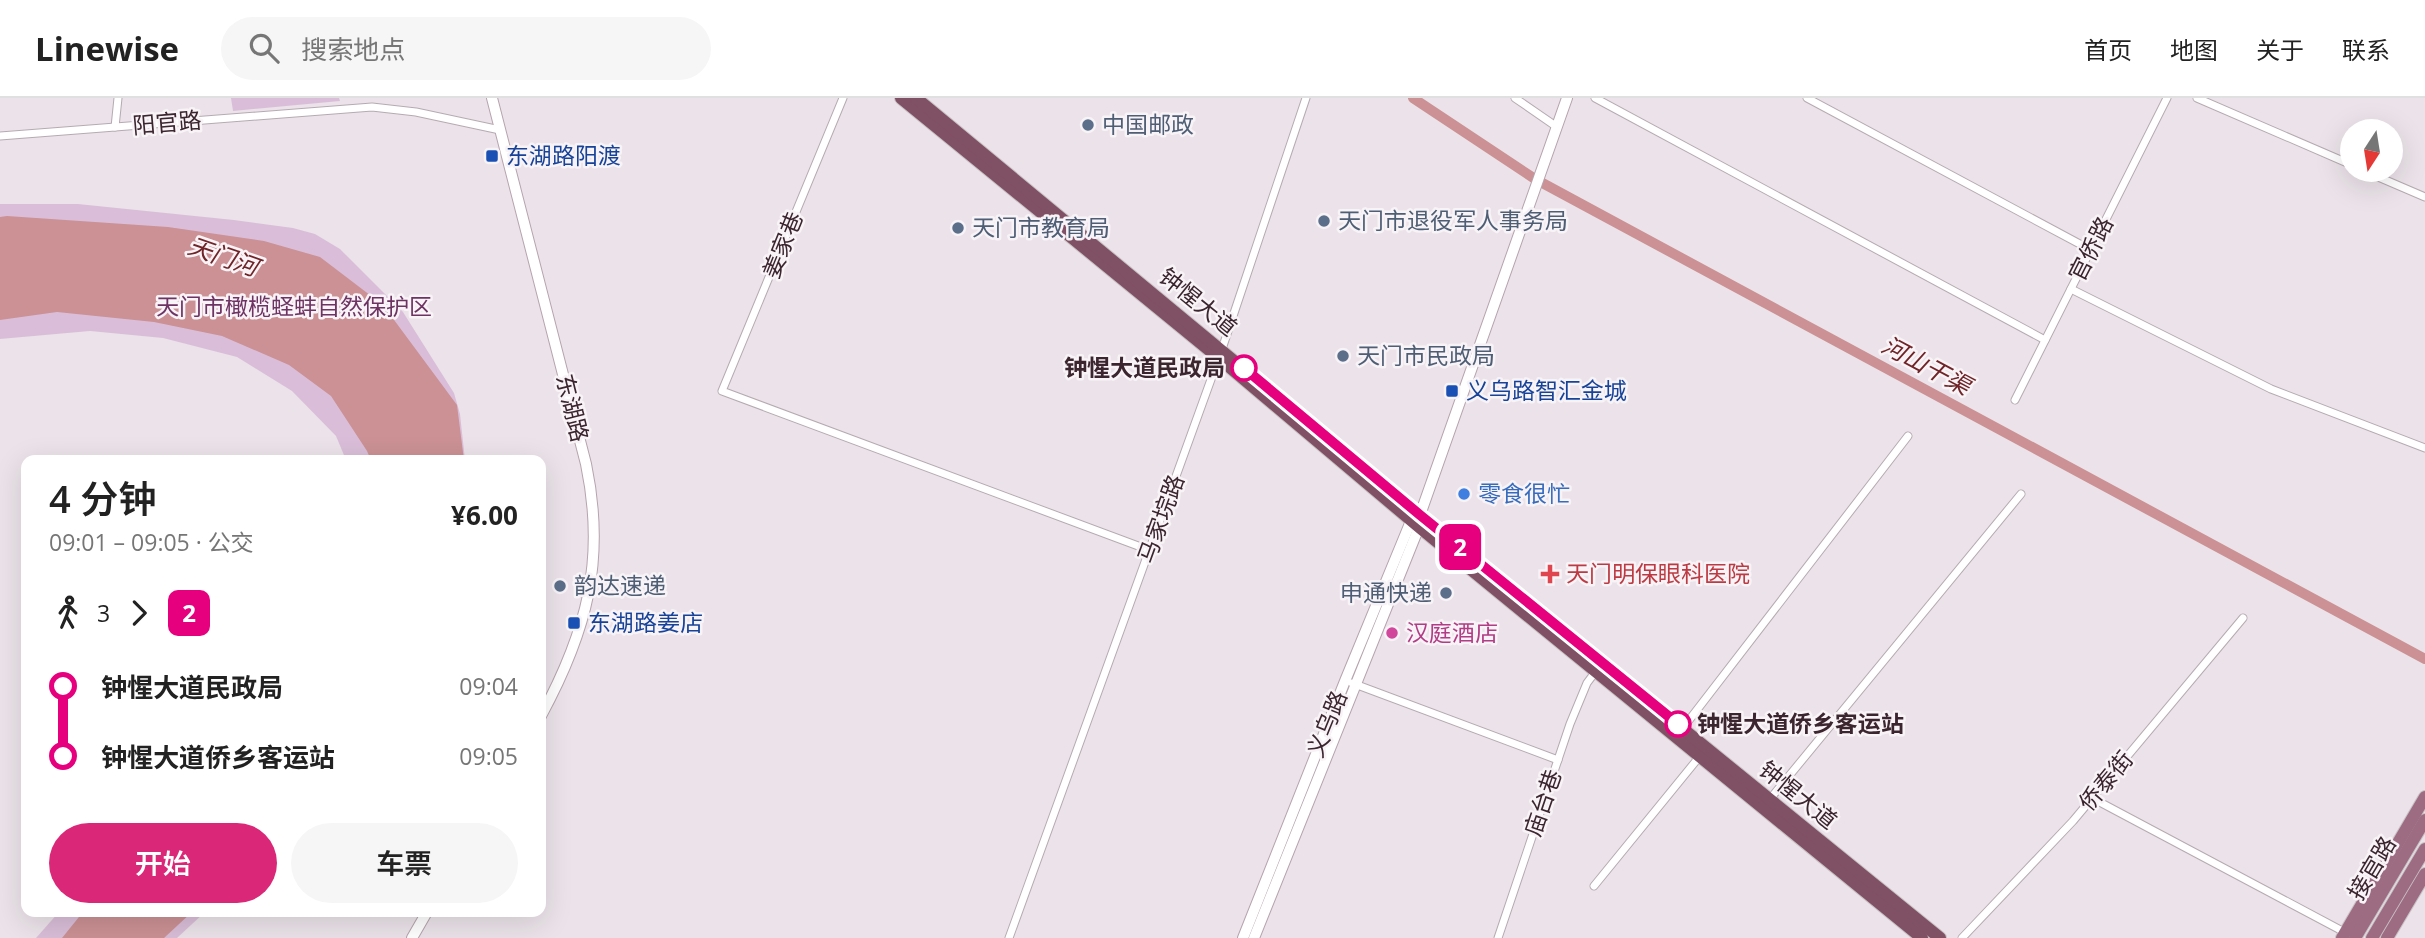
<!DOCTYPE html>
<html lang="zh">
<head>
<meta charset="utf-8">
<style>
  :root { --surface:#fff; --page:#f6f6f6; --text:#222; --muted:#767676; --line:#e0e0e0; --accent:#db2777 }
  body { margin:0; font-family:"Open Sans","Noto Sans SC",sans-serif; background:var(--page); color:var(--text); height:100vh; display:flex; flex-direction:column; font-size:26px; white-space:nowrap }
  * { box-sizing:border-box; margin:0 }
  p { font-size:23px; color:var(--muted) }
  .icon { flex:none; width:38px; height:38px; fill:none; stroke:currentColor; stroke-width:2; stroke-linecap:round; stroke-linejoin:round }
  .map { position:relative; flex:1; overflow:hidden }
  .side { position:absolute; left:21px; top:357px; width:525px; height:462px; display:flex; flex-direction:column; background:var(--surface); border-radius:14px; box-shadow:0 7px 28px #0002 }
  .side>* { flex:none }
  .badge { padding:0 14px; border-radius:10px; font-size:24px; line-height:46px }
  .needle { width:46px; rotate:192deg }
  .tools { position:absolute; left:2340px; top:21px; display:grid; gap:14px }
  .tools a { display:grid; place-items:center; width:63px; height:63px; border-radius:50%; background:var(--surface); box-shadow:0 7px 28px #0002; font-size:35px }
  .map>.badge { position:absolute; translate:-50% -50%; box-shadow:0 0 0 4px #fff }
  .legs { display:flex; align-items:center; gap:10px; height:77px; padding:0 28px; font-size:23px }
  .legs p { margin-inline-start:auto }
  .head { display:flex; align-items:center; justify-content:space-between; height:119px; padding:0 28px }
  h1 { font-size:38px; font-weight:600; line-height:52px }
  .cta { display:flex; gap:14px; margin-top:auto; padding:14px 28px }
  .cta a { flex:1; height:80px; border-radius:42px; background:var(--accent); color:#fff; font-size:28px; font-weight:600; line-height:80px; text-align:center }
  .cta a+a { background:var(--page); color:var(--text) }
  ul { padding:0 28px; list-style:none }
  li { display:flex; align-items:center; gap:24px; height:70px; font-size:26px }
  li i { display:grid; place-items:center; width:10px; height:100%; margin:0 9px; background:currentColor }
  li i::after { content:''; width:18px; height:18px; margin:-9px; border:5px solid; border-radius:50%; background:var(--surface) }
  li p { margin-inline-start:auto }
  li:first-child i { background:linear-gradient(#0000 50%,currentColor 0) }
  li:last-child i { background:linear-gradient(currentColor 50%,#0000 0) }
  header { display:flex; align-items:center; gap:42px; box-sizing:border-box; height:98px; padding:0 35px; background:var(--surface); border-bottom:2px solid var(--line) }
  header strong { font-size:33px }
  nav { display:flex; gap:38px; margin-inline-start:auto; font-size:24px }
  .search { width:490px; height:63px; background:var(--page); display:flex; align-items:center; gap:18px; box-sizing:border-box; padding:0 24px; border-radius:38px; color:var(--muted); font-size:26px }
  .map>svg:first-child { display:block }
  .green { fill:#dabed9 }
  .water { fill:#cb9194 }
  .lines { fill:none; stroke-linecap:round; stroke-linejoin:round }
  .canal { stroke:#cb9194; stroke-width:10 }
  .minor-casing { stroke:#b6aab1; stroke-width:9 }
  .secondary-casing { stroke:#b6a3ad; stroke-width:12 }
  .primary-casing { stroke:#c8c2c5; stroke-width:14 }
  .trunk-casing { stroke:#c8c2c5; stroke-width:14 }
  .minor { stroke:#fff; stroke-width:7 }
  .secondary { stroke:#fff; stroke-width:10 }
  .primary { stroke:#9d6c82; stroke-width:12 }
  .trunk { stroke:#805064; stroke-width:12 }
  .line-1-casing { stroke:#fff; stroke-width:16 }
  .line-1 { stroke:#e6007e; stroke-width:10 }
  .service-dot { fill:#5c6f8a; stroke:#f8f3f7; stroke-width:2.5 }
  .transit-dot { fill:#1a4fb4; stroke:#f8f3f7; stroke-width:2.5 }
  .stop-1-dot { fill:#fff; stroke:#e6007e; stroke-width:3.5 }
  .shop-dot { fill:#3f7fe0; stroke:#f8f3f7; stroke-width:2.5 }
  .health-dot { fill:#e0444e; stroke:#f8f3f7; stroke-width:2.5 }
  .hotel-dot { fill:#d1479c; stroke:#f8f3f7; stroke-width:2.5 }
  .labels { text-anchor:middle; stroke-width:5; stroke-linejoin:round; paint-order:stroke }
  .street-label { font-size:23px; fill:#3b252f; stroke:#f8f3f7 }
  .service-label { font-size:23px; fill:#4e5e75; stroke:#f8f3f7; text-anchor:start }
  .transit-label { font-size:23px; fill:#164399; stroke:#f8f3f7; text-anchor:start }
  .park-label { font-size:23px; fill:#6e3363; stroke:#f8f3f7 }
  .stop-label { font-size:23px; font-weight:bold; fill:#3b252f; stroke:#f8f3f7; text-anchor:end }
  .shop-label { font-size:23px; fill:#366cbe; stroke:#f8f3f7; text-anchor:start }
  .health-label { font-size:23px; fill:#be3a42; stroke:#f8f3f7; text-anchor:start }
  .hotel-label { font-size:23px; fill:#b23c85; stroke:#f8f3f7; text-anchor:start }
  .water-label { font-size:24px; font-style:italic; fill:#712427; stroke:#f8f3f7 }
</style>
</head>
<body>
<header>
<strong>Linewise</strong>
<div class="search"><svg class="icon" aria-label="search" viewBox="0 0 24 24"><circle cx="10" cy="10" r="6"/><path d="M15 15l6 6"/></svg>搜索地点</div>
<nav><a>首页</a><a>地图</a><a>关于</a><a>联系</a></nav>
</header>
<div class="map">
<svg width="2425" height="840" viewBox="0 0 2425 840">
  <rect width="100%" height="100%" fill="#ebe3e9"/>
  <g class="green">
    <path d="M231,0H339L340,3L233,13Z"/>
    <path d="M0,106H78L234,122L293,130L315,136L340,151L403,214L454,295L460,316L465,362H346L336,338L292,293L237,259L163,240L90,233L0,241Z"/>
    <path d="M59,814H205L177,840H36Z"/>
  </g>
  <g class="water">
    <path d="M7,118L168,129L264,143L320,159L383,207L457,307L464,362H371L367,353L331,298L289,267L222,238L154,224L57,214L0,222V119Z"/>
    <path d="M83,814H192L164,840H62Z"/>
  </g>
  <g class="lines">
    <path class="canal" d="M1413,0L1535,81L2425,561"/>
    <g class="minor-casing">
      <g id="minor">
        <path d="M843,0L722,293L1149,452"/>
        <path d="M1515,0L1557,29"/>
        <path d="M1595,0L2045,242"/>
        <path d="M1807,0L2091,152"/>
        <path d="M2197,0L2352,67"/>
        <path d="M115,29L118,0"/>
        <path d="M0,38L372,9L416,14L500,32"/>
        <path d="M2362,72L2425,99"/>
        <path d="M2071,191L2271,291L2425,350"/>
        <path d="M2015,302L2167,0"/>
        <path d="M1352,585L1558,662"/>
        <path d="M1683,630L1908,338"/>
        <path d="M2092,700L2348,836"/>
        <path d="M1770,701L2021,396"/>
        <path d="M1594,788L1700,658"/>
        <path d="M1009,840L1222,251L1306,0"/>
        <path d="M1498,840L1570,626L1587,585L1596,573"/>
        <path d="M1962,840L2073,723L2243,520"/>
      </g>
    </g>
    <g class="secondary-casing">
      <g id="secondary">
        <path d="M492,0L586,366C606,462 587,533 541,618"/>
        <path d="M412,840L427,814"/>
        <path d="M1243,840L1345,583L1411,423L1417,418"/>
        <path d="M1254,840L1419,429L1420,417L1567,0"/>
      </g>
    </g>
    <g class="primary-casing">
      <g id="primary">
        <path d="M2342,840L2425,699"/>
        <path d="M2355,840L2425,722"/>
        <path d="M2372,840L2425,751"/>
        <path d="M2387,840L2425,776"/>
      </g>
    </g>
    <g class="trunk-casing">
      <g id="trunk">
        <path d="M901,0L1219,260L1419,429L1922,840"/>
        <path d="M916,0L1420,417L1940,840"/>
      </g>
    </g>
    <use href="#minor" class="minor"/>
    <use href="#secondary" class="secondary"/>
    <use href="#primary" class="primary"/>
    <use href="#trunk" class="trunk"/>
  </g>
  <g class="lines">
    <g class="line-1-casing">
      <path id="line-1" d="M1244,270L1420,417L1678,626"/>
    </g>
    <use href="#line-1" class="line-1"/>
  </g>
  <g class="service-dot">
    <circle cx="1088" cy="27" r="7"/>
    <circle cx="1324" cy="123" r="7"/>
    <circle cx="958" cy="130" r="7"/>
    <circle cx="1343" cy="258" r="7"/>
    <circle cx="560" cy="488" r="7"/>
    <circle cx="1446" cy="495" r="7"/>
  </g>
  <g class="transit-dot">
    <rect x="485" y="51" width="14" height="14" rx="3.5"/>
    <rect x="1445" y="286" width="14" height="14" rx="3.5"/>
    <rect x="567" y="518" width="14" height="14" rx="3.5"/>
  </g>
  <g class="stop-1-dot">
    <circle cx="1244" cy="270" r="12"/>
    <circle cx="1678" cy="626" r="12"/>
  </g>
  <circle class="shop-dot" cx="1464" cy="396" r="7"/>
  <path class="health-dot" d="M1546.5 465.5h7v7h7v7h-7v7h-7v-7h-7v-7h7z"/>
  <circle class="hotel-dot" cx="1392" cy="535" r="7"/>
  <g class="labels">
    <g class="street-label">
      <text transform="translate(167 25) rotate(-5)" y="8">阳官路</text>
      <text transform="translate(783 147) rotate(-68)" y="8">姜家巷</text>
      <text transform="translate(2091 151) rotate(-63)" y="8">官侨路</text>
      <text transform="translate(1198 204) rotate(39)" y="8">钟惺大道</text>
      <text transform="translate(572 310) rotate(76)" y="8">东湖路</text>
      <text transform="translate(1161 421) rotate(-70)" y="8">马家垸路</text>
      <text transform="translate(1327 626) rotate(-68)" y="8">义乌路</text>
      <text transform="translate(2106 683) rotate(-50)" y="8">侨泰街</text>
      <text transform="translate(1798 697) rotate(39)" y="8">钟惺大道</text>
      <text transform="translate(1543 705) rotate(-71)" y="8">庙台巷</text>
      <text transform="translate(2372 770) rotate(-59)" y="8">接官路</text>
    </g>
    <g class="service-label">
      <text x="1102" y="35">中国邮政</text>
      <text x="1338" y="131">天门市退役军人事务局</text>
      <text x="972" y="138">天门市教育局</text>
      <text x="1357" y="266">天门市民政局</text>
      <text x="574" y="496">韵达速递</text>
      <text x="1432" y="503" text-anchor="end">申通快递</text>
    </g>
    <g class="transit-label">
      <text x="506" y="66">东湖路阳渡</text>
      <text x="1466" y="301">义乌路智汇金城</text>
      <text x="588" y="533">东湖路姜店</text>
    </g>
    <g class="park-label">
      <text x="294" y="217">天门市橄榄蛏蚌自然保护区</text>
    </g>
    <g class="stop-label">
      <text x="1225" y="278">钟惺大道民政局</text>
      <text x="1697" y="634" text-anchor="start">钟惺大道侨乡客运站</text>
    </g>
    <g class="shop-label">
      <text x="1478" y="404">零食很忙</text>
    </g>
    <g class="health-label">
      <text x="1566" y="484">天门明保眼科医院</text>
    </g>
    <g class="hotel-label">
      <text x="1406" y="543">汉庭酒店</text>
    </g>
    <g class="water-label">
      <text transform="translate(223 159) rotate(19)" y="8">天门河</text>
      <text transform="translate(1926 268) rotate(28)" y="8">河山干渠</text>
    </g>
  </g>
</svg>
<div class="tools">
<a><svg class="needle" viewBox="-14 -14 28 28"><path d="M0-13l5 13h-10z" fill="#e53935"/><path d="M0 13l5-13h-10z" fill="#767676"/></svg></a>
</div>
<b class="badge" style="left:1460px;top:449px;background:#e6007e;color:#fff">2</b>
<section class="side">
<div class="head"><div><h1>4 分钟</h1><p>09:01 – 09:05 · 公交</p></div><b>¥6.00</b></div>
<div class="legs"><svg class="icon" aria-label="walk" viewBox="0 0 24 24"><circle cx="13" cy="4" r="2"/><path d="M13 8l-2 6 4 7M11 14l-3 7M7 12l3-4h3l4 4"/></svg>3<svg class="icon" aria-label="forward" viewBox="0 0 24 24"><path d="M9 5l7 7-7 7"/></svg><b class="badge" style="background:#e6007e;color:#fff">2</b></div>
<ul>
<li><i style="color:#e6007e"></i><b>钟惺大道民政局</b><p>09:04</p></li>
<li><i style="color:#e6007e"></i><b>钟惺大道侨乡客运站</b><p>09:05</p></li>
</ul>
<div class="cta"><a>开始</a><a>车票</a></div>
</section>
</div>
</body>
</html>
